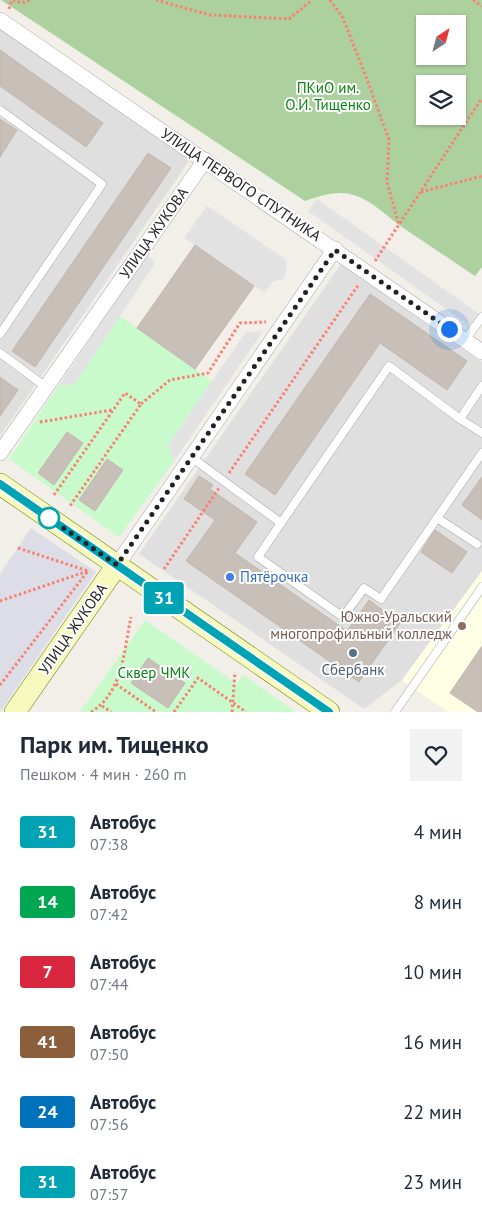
<!DOCTYPE html>
<html lang="ru">
<head>
<meta charset="utf-8">
<style>
  :root { --surface:#fff; --page:#f2f2f3; --text:#1f2937; --muted:#747a83 }
  body { margin:0; font-family:"PT Sans",sans-serif; background:var(--page); color:var(--text); height:100vh; display:flex; flex-direction:column; font-size:19px; white-space:nowrap }
  * { box-sizing:border-box; margin:0 }
  p { font-size:16px; color:var(--muted) }
  .icon { flex:none; width:28px; height:28px; fill:none; stroke:currentColor; stroke-width:2; stroke-linecap:round; stroke-linejoin:round }
  .map { position:relative; height:712px; overflow:hidden }
  .drawer { display:flex; flex-direction:column; background:var(--surface); flex:1 }
  .drawer>* { flex:none }
  .badge { padding:0 10px; border-radius:4px; font-size:18px; line-height:32px }
  .needle { width:32px; rotate:36deg }
  .fabs { position:absolute; left:416px; top:15px; display:grid; gap:10px }
  .fabs a { display:grid; place-items:center; width:50px; height:50px; border-radius:0px; background:var(--surface); box-shadow:0 1px 4px #0004; font-size:25px }
  .you { position:absolute; width:25px; height:25px; margin:-12px; border:4px solid #fff; border-radius:50%; background:#1a73e8; box-shadow:0 0 0 8px #1a73e833 }
  .map>.badge { position:absolute; translate:-50% -50%; box-shadow:0 0 0 2px #fff }
  .round { display:grid; place-items:center; flex:none; width:52px; height:52px; border-radius:0px; background:var(--page) }
  .overview { display:flex; align-items:center; justify-content:space-between; height:85px; padding:0 20px }
  h1 { font-size:24px; font-weight:800; line-height:38px }
  ul { padding:0; list-style:none }
  li { display:flex; align-items:center; gap:15px; height:70px; padding:0 20px }
  li div { flex:1 }
  li b { display:block; font-size:19px }
  li em { font-style:normal }
  li .badge { min-width:55px; font-weight:700; text-align:center }
  .map>svg:first-child { display:block }
  .residential { fill:#e0dfdf }
  .education { fill:#ffffe5 }
  .forest { fill:#add19e; fill-rule:evenodd }
  .park { fill:#c8facc }
  .parking { fill:#e2e2e2 }
  .plaza { fill:#dddde8 }
  .building { fill:#c7bfb8; stroke:#c4b6ab }
  .lines { fill:none; stroke-linecap:round; stroke-linejoin:round }
  .lane-casing { stroke:#a9a9a9; stroke-width:9 }
  .street-casing { stroke:#a9a9a9; stroke-width:16 }
  .secondary-casing { stroke:#707d05; stroke-width:22 }
  .path { stroke:#fa8072; stroke-width:3; stroke-dasharray:2.5 2.5; stroke-linecap:butt }
  .lane { stroke:#fff; stroke-width:8 }
  .street { stroke:#fff; stroke-width:15 }
  .secondary { stroke:#f7fabf; stroke-width:21 }
  .line-casing { stroke:#fff; stroke-width:11 }
  .line { stroke:#00a3b4; stroke-width:8 }
  .walk { stroke:#222; stroke-width:5; stroke-dasharray:0 9 }
  .stop-dot { fill:#fff; stroke:#00a3b4; stroke-width:2.5 }
  .shop-dot { fill:#3f7fe0; stroke:#fff; stroke-width:2 }
  .education-dot { fill:#8d6e63; stroke:#fff; stroke-width:2 }
  .service-dot { fill:#5c6f8a; stroke:#fff; stroke-width:2 }
  .labels { text-anchor:middle; stroke-width:4; stroke-linejoin:round; paint-order:stroke }
  .park-label { font-size:15px; fill:#0c8416; stroke:#fff }
  .street-label { font-size:15px; fill:#222; stroke:#fff }
  .shop-label { font-size:15px; fill:#366cbe; stroke:#fff; text-anchor:start }
  .education-label { font-size:15px; fill:#785e54; stroke:#fff; text-anchor:end }
  .service-label { font-size:15px; fill:#4e5e75; stroke:#fff }
</style>
</head>
<body>
<div class="map">
<svg width="482" height="712" viewBox="0 0 482 712">
  <rect width="100%" height="100%" fill="#f2efe9"/>
  <g class="residential">
    <path d="M0,29L191,158L0,436Z"/>
    <path d="M341,264L482,362V571L402,680L364,709L139,554Z"/>
  </g>
  <path class="education" d="M482,571V712H448L402,680Z"/>
  <path class="forest" d="M1,0H482V267L475,276C451,260 426,243 402,227C385,215 371,199 350,194C334,191 320,196 305,201ZM425,24H458V56H425ZM425,84H458V116H425Z"/>
  <g class="park">
    <path d="M120,316L212,381L168,445L174,461L119,537L9,459L59,385L75,384Z"/>
    <path d="M145,620L237,684L243,675L296,712H80Z"/>
  </g>
  <g class="parking">
    <path d="M317,199L479,314L470,326L308,211Z"/>
    <path d="M207,206L285,259L287,263L284,279L272,282L265,292L254,286L184,238Z"/>
    <path d="M147,255L155,263L75,384L59,385Z"/>
    <path d="M263,331L174,461L168,445L246,332Z"/>
  </g>
  <path class="plaza" d="M31,528L96,572L0,712V574Z"/>
  <g class="building">
    <path d="M0,50L103,123L86,147L0,86Z"/>
    <path d="M0,119L17,130L0,157Z"/>
    <path d="M148,153L171,168L35,367L12,351Z"/>
    <path d="M195,245L254,286L195,369L137,328Z"/>
    <path d="M370,294L467,361L447,390L380,343L275,495L245,474Z"/>
    <path d="M0,377L18,390L0,416Z"/>
    <path d="M67,432L83,443L54,485L38,473Z"/>
    <path d="M107,459L123,470L95,511L79,500Z"/>
    <path d="M199,476L213,485L210,489L257,522L235,553L347,631L369,600L400,623L359,682L186,561L215,520L184,499Z"/>
    <path d="M482,477V520L462,505Z"/>
    <path d="M435,530L467,552L452,573L421,552Z"/>
    <path d="M482,646V712H478L450,693Z"/>
    <path d="M148,658L185,683L168,708L131,683Z"/>
  </g>
  <g class="lines">
    <g class="lane-casing">
      <g id="lane">
        <path d="M0,110L102,184L0,334"/>
        <path d="M465,340L482,317"/>
        <path d="M0,353L46,387"/>
        <path d="M482,386L460,419L482,433"/>
        <path d="M191,457L281,523L389,366L460,419"/>
        <path d="M437,518L477,544"/>
        <path d="M281,523L258,557L343,617L364,588L381,599L482,453"/>
        <path d="M395,712L482,587"/>
      </g>
    </g>
    <g class="street-casing">
      <g id="street">
        <path d="M0,20L482,352"/>
        <path d="M0,453L205,160"/>
        <path d="M117,565L335,249"/>
      </g>
    </g>
    <g class="secondary-casing">
      <g id="secondary">
        <path d="M0,484L329,712"/>
        <path d="M15,712L117,565"/>
      </g>
    </g>
    <g class="path">
      <path d="M13,0L22,3L30,0"/>
      <path d="M156,0L210,15L289,19L312,0"/>
      <path d="M330,0L343,18L368,82L389,140L387,182L399,225"/>
      <path d="M473,0L482,6"/>
      <path d="M9,9L12,0"/>
      <path d="M421,192L482,176"/>
      <path d="M375,261L482,98"/>
      <path d="M141,404L170,380L208,373L240,323L266,322"/>
      <path d="M40,422L112,410"/>
      <path d="M229,473L359,284"/>
      <path d="M54,495L125,393L141,404L70,506"/>
      <path d="M18,548L88,571"/>
      <path d="M164,569L219,488"/>
      <path d="M0,601L88,571"/>
      <path d="M116,684L156,712"/>
      <path d="M0,685L88,571"/>
      <path d="M102,706L111,712"/>
      <path d="M91,712C123,693 124,650 131,617"/>
      <path d="M174,712L198,678L246,712"/>
      <path d="M232,712L235,672"/>
    </g>
    <use href="#lane" class="lane"/>
    <use href="#street" class="street"/>
    <use href="#secondary" class="secondary"/>
  </g>
  <g class="lines">
    <g class="line-casing">
      <path id="line" d="M0,484L329,712"/>
    </g>
    <use href="#line" class="line"/>
    <path class="walk" d="M49,518L117,565L335,250L449,329"/>
  </g>
  <circle class="stop-dot" cx="49" cy="518" r="10"/>
  <circle class="shop-dot" cx="230" cy="577" r="5"/>
  <circle class="education-dot" cx="462" cy="626" r="5"/>
  <circle class="service-dot" cx="353" cy="653" r="5"/>
  <g class="labels">
    <g class="park-label">
      <text x="328" y="93">ПКиО им.<tspan x="328" dy="17">О.И. Тищенко</tspan></text>
      <text x="154" y="678">Сквер ЧМК</text>
    </g>
    <g class="street-label">
      <text transform="translate(241 185) rotate(34)" y="5">УЛИЦА ПЕРВОГО СПУТНИКА</text>
      <text transform="translate(154 233) rotate(-55)" y="5">УЛИЦА ЖУКОВА</text>
      <text transform="translate(73 629) rotate(-55)" y="5">УЛИЦА ЖУКОВА</text>
    </g>
    <g class="shop-label">
      <text x="240" y="582">Пятёрочка</text>
    </g>
    <g class="education-label">
      <text x="452" y="622">Южно-Уральский<tspan x="452" dy="17">многопрофильный колледж</tspan></text>
    </g>
    <g class="service-label">
      <text x="353" y="675">Сбербанк</text>
    </g>
  </g>
</svg>
<div class="fabs">
<a><svg class="needle" viewBox="-14 -14 28 28"><path d="M0-13l5 13h-10z" fill="#e53935"/><path d="M0 13l5-13h-10z" fill="#747a83"/></svg></a>
<a><svg class="icon" aria-label="layers" viewBox="0 0 24 24"><path d="M12 4l9 5-9 5-9-5zM3 14l9 5 9-5"/></svg></a>
</div>
<div class="you" style="left:449px;top:329px"></div>
<b class="badge" style="left:164px;top:598px;background:#00a3b4;color:#fff">31</b>
</div>
<section class="drawer">
<div class="overview"><div><h1>Парк им. Тищенко</h1><p>Пешком · 4 мин · 260 m</p></div><a class="round"><svg class="icon" aria-label="heart" viewBox="0 0 24 24"><path d="M12 20l-8-8c-3-5 5-10 8-4 3-6 11-1 8 4z"/></svg></a></div>
<ul>
<li><span class="badge" style="background:#00a3b4;color:#fff">31</span><div><b>Автобус</b><p>07:38</p></div><em>4 мин</em></li>
<li><span class="badge" style="background:#00a651;color:#fff">14</span><div><b>Автобус</b><p>07:42</p></div><em>8 мин</em></li>
<li><span class="badge" style="background:#d7263d;color:#fff">7</span><div><b>Автобус</b><p>07:44</p></div><em>10 мин</em></li>
<li><span class="badge" style="background:#8b5e3c;color:#fff">41</span><div><b>Автобус</b><p>07:50</p></div><em>16 мин</em></li>
<li><span class="badge" style="background:#0072bc;color:#fff">24</span><div><b>Автобус</b><p>07:56</p></div><em>22 мин</em></li>
<li><span class="badge" style="background:#00a3b4;color:#fff">31</span><div><b>Автобус</b><p>07:57</p></div><em>23 мин</em></li>
</ul>
</section>
</body>
</html>
